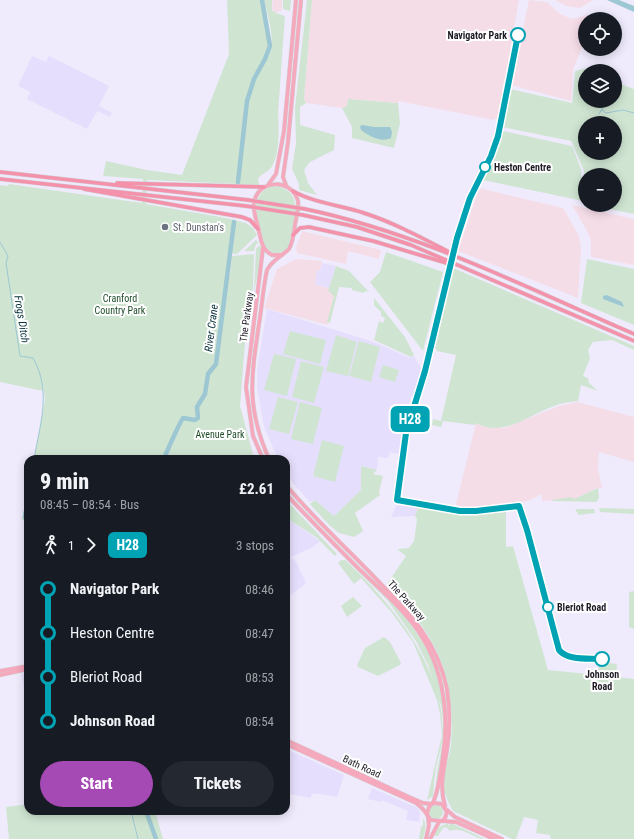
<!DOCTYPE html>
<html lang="en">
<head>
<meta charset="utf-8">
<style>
  :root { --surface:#171b24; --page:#242831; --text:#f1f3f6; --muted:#9ea1a6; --accent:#a54ab4 }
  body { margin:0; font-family:"Roboto Condensed",sans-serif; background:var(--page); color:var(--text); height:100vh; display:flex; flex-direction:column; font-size:15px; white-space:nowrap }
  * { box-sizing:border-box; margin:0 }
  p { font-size:13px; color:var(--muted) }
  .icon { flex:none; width:22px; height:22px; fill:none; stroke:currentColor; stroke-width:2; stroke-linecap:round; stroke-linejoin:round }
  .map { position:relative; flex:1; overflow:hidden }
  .sheet { position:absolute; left:24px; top:455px; width:266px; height:360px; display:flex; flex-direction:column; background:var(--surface); border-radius:12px; box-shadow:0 2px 10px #0003 }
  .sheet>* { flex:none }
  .badge { padding:0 8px; border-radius:6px; font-size:14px; line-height:26px }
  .fabs { position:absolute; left:578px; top:12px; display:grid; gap:8px }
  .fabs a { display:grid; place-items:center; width:44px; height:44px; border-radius:50%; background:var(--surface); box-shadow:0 2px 10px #0003; font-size:20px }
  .map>.badge { position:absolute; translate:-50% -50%; box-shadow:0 0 0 2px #fff }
  .legs { display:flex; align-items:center; gap:6px; height:44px; padding:0 16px; font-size:13px }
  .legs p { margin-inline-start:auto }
  .overview { display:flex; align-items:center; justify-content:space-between; height:68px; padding:0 16px }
  h1 { font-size:22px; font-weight:800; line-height:30px }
  .action { display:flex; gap:8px; margin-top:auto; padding:8px 16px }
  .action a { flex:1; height:46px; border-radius:24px; background:var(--accent); color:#fff; font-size:16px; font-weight:800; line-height:46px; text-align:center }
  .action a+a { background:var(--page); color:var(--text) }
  ul { padding:0 16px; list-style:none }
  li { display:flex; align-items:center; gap:14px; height:44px; font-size:15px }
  li i { display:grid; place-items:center; width:6px; height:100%; margin:0 5px; background:currentColor }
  li i::after { content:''; width:10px; height:10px; margin:-5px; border:3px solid; border-radius:50%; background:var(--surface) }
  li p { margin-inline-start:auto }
  li:first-child i { background:linear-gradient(#0000 50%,currentColor 0) }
  li:last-child i { background:linear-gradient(currentColor 50%,#0000 0) }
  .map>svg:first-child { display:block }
  .built { fill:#e5defc }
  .industrial { fill:#f5dde8 }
  .green { fill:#cfe5d2; fill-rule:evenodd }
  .water { fill:#9dc7d2 }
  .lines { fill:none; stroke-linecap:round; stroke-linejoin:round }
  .stream { stroke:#9dc7d2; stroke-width:1 }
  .river { stroke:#9dc7d2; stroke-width:4.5 }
  .trunk-casing { stroke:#d2d1d3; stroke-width:4.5 }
  .motorway-casing { stroke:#d2d1d3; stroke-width:4.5 }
  .trunk { stroke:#f6a8bc; stroke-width:3.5 }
  .motorway { stroke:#f492ac; stroke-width:3.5 }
  .motorway-bridge-casing { stroke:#d2d1d3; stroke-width:4.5; stroke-linecap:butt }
  .motorway-bridge { stroke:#f492ac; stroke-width:3.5 }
  .line-1-casing { stroke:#fff; stroke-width:9 }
  .line-1 { stroke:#00a3b4; stroke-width:6 }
  .stop-1-dot { fill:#fff; stroke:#00a3b4; stroke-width:2 }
  .worship-dot { fill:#6b7280; stroke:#fff; stroke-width:1.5 }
  .labels { text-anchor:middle; stroke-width:4; stroke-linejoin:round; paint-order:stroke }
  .stop-label { font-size:10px; font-weight:bold; fill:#1e1b25; stroke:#fff; text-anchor:start }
  .worship-label { font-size:10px; fill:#5b616d; stroke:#fff; text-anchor:start }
  .park-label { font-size:10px; fill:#1e4c29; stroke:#fff }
  .street-label { font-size:10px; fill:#1e1b25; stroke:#fff }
  .water-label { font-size:11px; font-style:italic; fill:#08313a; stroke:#fff }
</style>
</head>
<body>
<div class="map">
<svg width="634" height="839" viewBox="0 0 634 839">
  <rect width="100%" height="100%" fill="#efebfd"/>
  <g class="built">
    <path d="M32,56L46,62L49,56L109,86L99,106L112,113L110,117L97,111L87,129L27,99L30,92L18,86Z"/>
    <path d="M322,263L336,266L329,288L315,285L317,270H320Z"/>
    <path d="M267,309L374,342L410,358L414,356L422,370L415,393L411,397L404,420L399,454L390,452L388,458L378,457L377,470L361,466V490L334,516L315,500L310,502L293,483L286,472V459H278L264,427L257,387V370Z"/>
    <path d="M404,504L418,507L415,516L391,517L396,506Z"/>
    <path d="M286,518L320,541L313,547L291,557L296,562L306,583L289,596L286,591Z"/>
    <path d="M28,672V689H24L22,674Z"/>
    <path d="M286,749L344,775L337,797L313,793L310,798L290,794V786H286Z"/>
    <path d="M372,788L418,808L420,813L419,822L406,820L408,811L382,800L381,802L368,799Z"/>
  </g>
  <g class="industrial">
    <path d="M273,0H282V10L276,13L272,9Z"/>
    <path d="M312,0H519L498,117L494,120L398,101V103L348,99L347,106L342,108L306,103L304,99Z"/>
    <path d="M529,0L547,2L560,14L572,19L588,15V19H585V41L573,70L571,101L511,85Z"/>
    <path d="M555,0H593L580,8L566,6Z"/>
    <path d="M479,188L563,208L579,236L581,249L578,298L458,251Z"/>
    <path d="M572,205L634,219V265L591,257V240L586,229Z"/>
    <path d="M302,231L381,250L379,259L348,251L346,264L297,253L296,248Z"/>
    <path d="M296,259L322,261L320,270L317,271L315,285L329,288L328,291L336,292L328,325L264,308L277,269Z"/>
    <path d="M577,402L634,417V462L599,452L598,468L602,488L595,489L574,499L542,501V494L528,501L504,505L461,509L456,504L476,423L485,427L504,428L559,406Z"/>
  </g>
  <g class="green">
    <path d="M227,0H261L269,42L264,59L266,60C278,44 268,18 264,0H272V10L276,13L285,16L278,113C279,127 280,159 270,169C266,173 261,174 258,179L259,185L147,180L146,204L226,218L246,223L253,228L257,235L237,254L228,253L226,276L230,275L232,256L254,254L253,289L247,318L240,406L253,454L256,459H34L45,400L43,383V391L0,382V185L8,186L9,184L142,203L143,179L103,176L106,161L147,170L182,175L229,54Z"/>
    <path d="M283,0H291L290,11L283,9Z"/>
    <path d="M307,0H312L304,99L306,103L300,107V125L335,135L334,150L310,162L304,170L308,183L317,195L299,190V184L292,169L296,143L295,108Z"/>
    <path d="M590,67L596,71H585V101H615V82L634,89V214L589,205H615V175H585V186L584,171L571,141L502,127L510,89L572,103L575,71ZM585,123H615V153H585Z"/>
    <path d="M348,99L398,103L400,123L394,148L352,138V127L342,108L347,106Z"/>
    <path d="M503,131L572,146L581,169L583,201L483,180L495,156Z"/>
    <path d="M274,186C306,189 295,224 289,246C283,255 273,256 266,247C258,229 245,192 274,186Z"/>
    <path d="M256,240L259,243L256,244L254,251H244Z"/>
    <path d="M260,245L262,251L254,293L256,249Z"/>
    <path d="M386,252L443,272L423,351L370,282L380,272Z"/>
    <path d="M587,259L634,269V325L581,303Z"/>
    <path d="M336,266L349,271L369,292L365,291L364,293L352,290V288L339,287L330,323L327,322L334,296L328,291Z"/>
    <path d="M453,268L634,346V350L612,340L593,342L588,350L590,358L583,376L588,378L589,383L598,391L581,385L578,401C571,402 561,403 554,406C529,415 503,438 476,423L475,425L443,421L441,427L432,425L433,419L441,421L456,355L437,351L434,345Z"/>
    <path d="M374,298L405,337L414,355L411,357L374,340L379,321L383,323L385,318L381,316V312L374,305Z"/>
    <path d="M290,331L326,340L320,364L283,354Z"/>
    <path d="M336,335L357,342L348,376L326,371Z"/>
    <path d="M359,341L380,347L371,382L349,376Z"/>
    <path d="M274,354L296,359L287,396L264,390Z"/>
    <path d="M301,361L324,367L314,403L292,397Z"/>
    <path d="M383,365L399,370L395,382L379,377Z"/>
    <path d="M278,397L298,402L289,434L269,429Z"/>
    <path d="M300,402L322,408L313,444L291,439Z"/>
    <path d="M322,440L344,446L335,482L313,476Z"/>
    <path d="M361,466L377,470L373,474L383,476L379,492L380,495L355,513L363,531L354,537L339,533L328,524L310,504L315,500L334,516L361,490Z"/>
    <path d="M598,488L599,498L596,502L553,501L552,500L571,497L574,499Z"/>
    <path d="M28,491V522L22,520Z"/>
    <path d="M286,500L337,554L335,556L316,537L286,518Z"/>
    <path d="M418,507L449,513L477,515L506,511V547L513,546L548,670L598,675L599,662L617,664L616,677L634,679V839H551L550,835L536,833L538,820L524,817L516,839H512L453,811C450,805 445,796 444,789C442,776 450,757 451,744C456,672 435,635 387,584L406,556L397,549L409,548L414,541L417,519L415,516Z"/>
    <path d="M599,508L634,509V514L600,512Z"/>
    <path d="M575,509H594L595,513L579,515Z"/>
    <path d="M346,559C403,611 450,652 444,736C443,755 439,774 435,793L437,772L443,740L444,728L441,706L428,665L416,641L388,601Z"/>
    <path d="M341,560H345C392,603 443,666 443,733C443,745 438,757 436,768C434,777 434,787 433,796L427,800L442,735L440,714L437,700L413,642L392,613L361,578L354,584L338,563Z"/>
    <path d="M634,591V629L629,627V592Z"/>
    <path d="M353,597L362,606L347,617L341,606Z"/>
    <path d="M384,637L390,642L401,663L400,665L378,676L358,667L357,665L365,648Z"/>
    <path d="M28,804V811H155L163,839H9L6,807Z"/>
    <circle cx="436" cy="812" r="7"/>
    <path d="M423,818C427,823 425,832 423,839H419L421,827L423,825Z"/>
    <path d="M449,823L448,827L451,823L485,839C472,839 464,826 450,831L446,827L443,828L438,836H434L439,827Z"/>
  </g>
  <g class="water">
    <path d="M607,0H619L634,6V12Z"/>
    <path d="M363,125L374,127H390L392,132L391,138C381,143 369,136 361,130L360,126Z"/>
    <path d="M607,295L622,302L624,307L603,299V296Z"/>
  </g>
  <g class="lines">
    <g class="stream">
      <path d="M603,101L602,110L606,113L623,110L634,113"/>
      <path d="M599,114L602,109"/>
      <path d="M0,242L8,256L6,263L20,356L33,358C52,391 40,424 34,459"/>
      <path d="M28,490L23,518L28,519"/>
      <path d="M131,811L138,839"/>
    </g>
    <g class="river">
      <path d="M238,182L247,101L254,79L265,59L270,46L262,0"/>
      <path d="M164,459C165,455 181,420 183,418L195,420L198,418L197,407L205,394L208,374L216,364L234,222"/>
      <path d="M146,811L156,839"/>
    </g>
    <g class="trunk-casing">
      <g id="trunk">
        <path d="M268,185L276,174L284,131L296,0"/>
        <path d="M286,185L283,177L288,142L301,0"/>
        <path d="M263,248L246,387L253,436L263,459"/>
        <path d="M269,459C246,407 251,378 259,324C262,306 263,288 267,270C273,259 281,257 289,249C293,242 294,233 295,225C296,218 299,209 298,201C292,178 257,179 254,203C253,211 256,219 258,227C261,239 261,249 272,255H281"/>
        <path d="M286,485C314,519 348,549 378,581C411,615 437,641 447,689C450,709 450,730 447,750C444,769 439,787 445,806"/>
        <path d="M286,494C310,520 335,545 360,570C378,587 398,604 413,624C442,661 450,710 443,756C441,772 439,788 433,803"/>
        <path d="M0,671L28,666"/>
        <path d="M0,675L28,669"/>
        <path d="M286,740L409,797L423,803L431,804"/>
        <path d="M286,744L416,803C424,808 426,814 431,820L442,821L445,818L447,812L442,804L433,803L429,807L427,814"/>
        <path d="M447,810L455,817L502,839"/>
        <path d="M443,821L456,822L494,839"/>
        <path d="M426,839L429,825L428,817"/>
        <path d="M430,839L439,822"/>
      </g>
    </g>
    <g class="motorway-casing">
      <g id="motorway">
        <path d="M0,172L248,200"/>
        <path d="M0,179L246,206"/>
        <path d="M117,183L264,187"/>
        <path d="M84,189L242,217L250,220L258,229"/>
        <path d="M293,191C311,202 343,206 364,213C395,223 424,239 453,254"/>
        <path d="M305,209C420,233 527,288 634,334"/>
        <path d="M303,215L357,227L411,245L634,341"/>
        <path d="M293,235L300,228L309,227L373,241L450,264"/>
      </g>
    </g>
    <use href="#trunk" class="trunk"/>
    <use href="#motorway" class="motorway"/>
    <g class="motorway-bridge-casing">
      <g id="motorway-bridge">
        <path d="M248,200L305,209"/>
        <path d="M246,206L303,215"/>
      </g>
    </g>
    <use href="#motorway-bridge" class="motorway-bridge"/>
  </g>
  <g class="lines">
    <g class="line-1-casing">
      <path id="line-1" d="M518,35L498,136L491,156L470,198L457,238L425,371L406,433L397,500L460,511H476L519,506L527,530L559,650C568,661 588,658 602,659"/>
    </g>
    <use href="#line-1" class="line-1"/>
  </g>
  <g class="stop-1-dot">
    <circle cx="518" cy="35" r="7"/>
    <circle cx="485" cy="167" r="5"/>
    <circle cx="548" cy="607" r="5"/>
    <circle cx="602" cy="659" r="7"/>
  </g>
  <circle class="worship-dot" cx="165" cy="227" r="4"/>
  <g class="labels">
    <g class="stop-label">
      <text x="507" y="39" text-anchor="end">Navigator Park</text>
      <text x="494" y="171">Heston Centre</text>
      <text x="557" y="611">Bleriot Road</text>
      <text x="602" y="678" text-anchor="middle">Johnson<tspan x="602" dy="12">Road</tspan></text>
    </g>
    <g class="worship-label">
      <text x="173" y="231">St. Dunstan's</text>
    </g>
    <g class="park-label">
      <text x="120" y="302">Cranford<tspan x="120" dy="12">Country Park</tspan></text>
      <text x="220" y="438">Avenue Park</text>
    </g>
    <g class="street-label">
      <text transform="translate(246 317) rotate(-82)" y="4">The Parkway</text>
      <text transform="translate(407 600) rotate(48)" y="4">The Parkway</text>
      <text transform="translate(362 766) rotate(25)" y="4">Bath Road</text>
    </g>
    <g class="water-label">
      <text transform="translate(22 319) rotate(81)" y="4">Frogs Ditch</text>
      <text transform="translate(211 328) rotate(-83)" y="4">River Crane</text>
    </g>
  </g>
</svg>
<div class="fabs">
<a><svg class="icon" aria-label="locate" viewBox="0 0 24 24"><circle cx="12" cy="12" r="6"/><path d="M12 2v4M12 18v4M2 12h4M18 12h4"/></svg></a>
<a><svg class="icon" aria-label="layers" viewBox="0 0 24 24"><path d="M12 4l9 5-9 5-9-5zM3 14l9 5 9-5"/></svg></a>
<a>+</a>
<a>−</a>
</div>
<b class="badge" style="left:410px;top:419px;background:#00a3b4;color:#fff">H28</b>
<section class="sheet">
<div class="overview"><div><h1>9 min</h1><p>08:45 – 08:54 · Bus</p></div><b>£2.61</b></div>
<div class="legs"><svg class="icon" aria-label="walk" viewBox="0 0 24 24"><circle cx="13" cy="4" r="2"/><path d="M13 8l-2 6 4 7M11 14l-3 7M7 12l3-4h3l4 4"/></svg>1<svg class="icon" aria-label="forward" viewBox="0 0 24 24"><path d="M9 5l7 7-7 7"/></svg><b class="badge" style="background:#00a3b4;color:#fff">H28</b><p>3 stops</p></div>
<ul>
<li><i style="color:#00a3b4"></i><b>Navigator Park</b><p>08:46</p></li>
<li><i style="color:#00a3b4"></i><span>Heston Centre</span><p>08:47</p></li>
<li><i style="color:#00a3b4"></i><span>Bleriot Road</span><p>08:53</p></li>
<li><i style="color:#00a3b4"></i><b>Johnson Road</b><p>08:54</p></li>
</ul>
<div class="action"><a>Start</a><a>Tickets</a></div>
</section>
</div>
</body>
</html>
